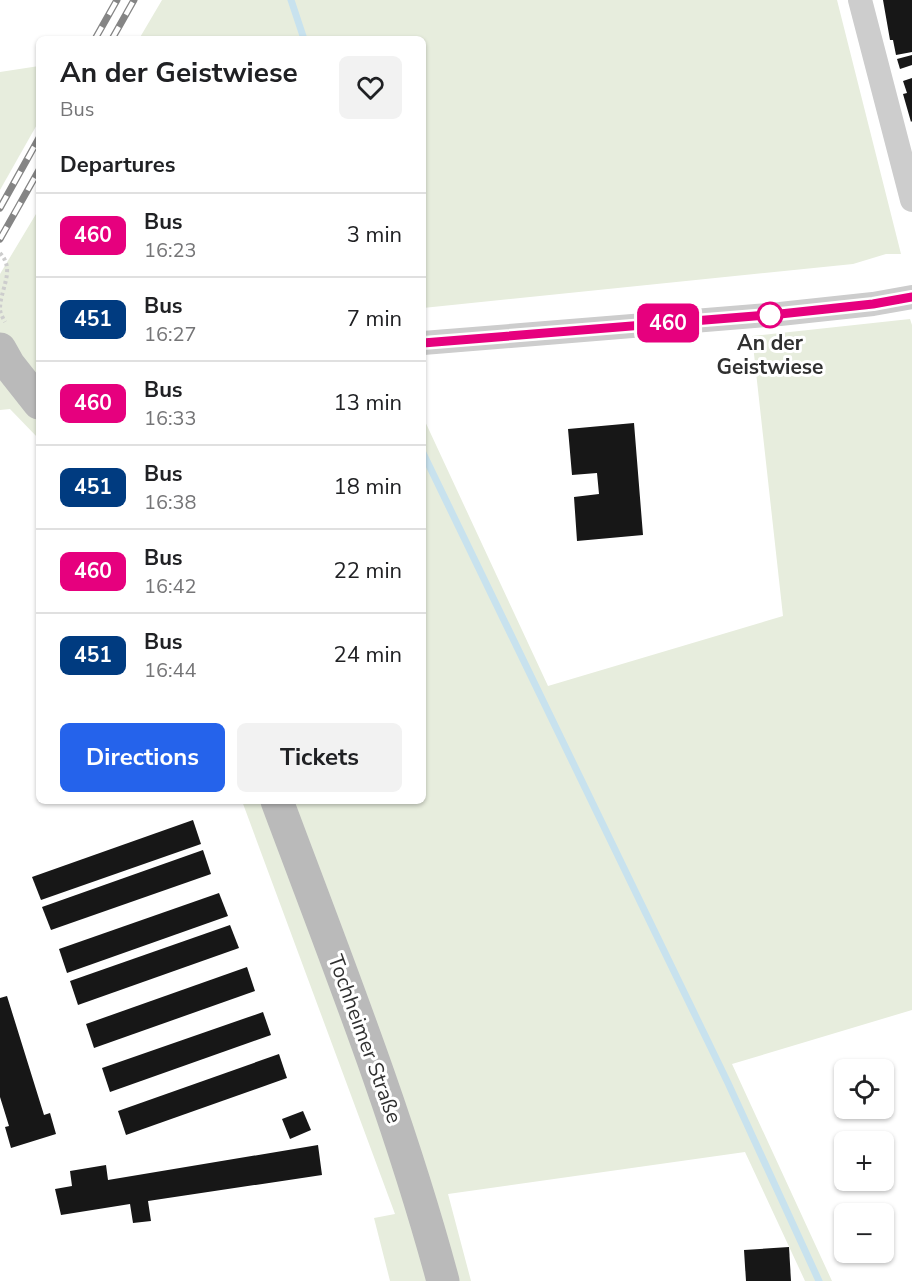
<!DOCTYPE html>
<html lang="en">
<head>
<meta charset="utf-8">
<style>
  :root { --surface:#fff; --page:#f2f2f2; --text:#202124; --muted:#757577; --line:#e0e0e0; --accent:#2563eb }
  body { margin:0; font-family:"Nunito Sans",sans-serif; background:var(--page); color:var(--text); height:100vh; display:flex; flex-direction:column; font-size:22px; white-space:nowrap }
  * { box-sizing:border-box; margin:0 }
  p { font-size:20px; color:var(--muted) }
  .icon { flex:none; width:33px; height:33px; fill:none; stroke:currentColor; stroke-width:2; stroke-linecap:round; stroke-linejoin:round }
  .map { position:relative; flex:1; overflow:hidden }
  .sheet { position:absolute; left:36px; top:36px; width:390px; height:768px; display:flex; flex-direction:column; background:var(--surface); border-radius:9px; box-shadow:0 2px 4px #0004 }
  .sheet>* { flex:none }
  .badge { padding:0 12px; border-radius:9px; font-size:21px; line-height:39px }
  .buttons { position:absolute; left:834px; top:1059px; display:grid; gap:12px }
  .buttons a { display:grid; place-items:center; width:60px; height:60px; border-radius:9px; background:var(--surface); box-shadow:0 2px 4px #0004; font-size:30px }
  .map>.badge { position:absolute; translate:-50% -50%; box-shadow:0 0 0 3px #fff }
  h2 { padding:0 24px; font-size:22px; line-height:54px }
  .round { display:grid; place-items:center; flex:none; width:63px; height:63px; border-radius:9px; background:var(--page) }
  .head { display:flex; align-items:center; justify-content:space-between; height:102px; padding:0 24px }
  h1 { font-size:28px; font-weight:700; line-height:45px }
  .primary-button { display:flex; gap:12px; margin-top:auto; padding:12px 24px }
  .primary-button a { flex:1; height:69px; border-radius:9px; background:var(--accent); color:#fff; font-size:24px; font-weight:700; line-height:69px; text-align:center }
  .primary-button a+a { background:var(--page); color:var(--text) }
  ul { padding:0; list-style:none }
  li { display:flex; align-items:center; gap:18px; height:84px; padding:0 24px; border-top:2px solid var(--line) }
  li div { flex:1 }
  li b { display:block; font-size:22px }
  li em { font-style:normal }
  li .badge { min-width:66px; font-weight:700; text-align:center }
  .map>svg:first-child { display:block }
  .green { fill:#e7eddd }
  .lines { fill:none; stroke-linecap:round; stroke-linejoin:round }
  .stream { stroke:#c8e2ee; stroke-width:7 }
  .building { fill:#171717 }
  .path { stroke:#cdcdcd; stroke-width:4; stroke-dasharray:3 3; stroke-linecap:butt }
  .minor { stroke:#cdcdcd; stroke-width:24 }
  .secondary { stroke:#bababa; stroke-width:33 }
  .rail-casing { stroke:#858585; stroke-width:7 }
  .rail { stroke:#fff; stroke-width:4.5; stroke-dasharray:14; stroke-linecap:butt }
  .line-casing { stroke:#fff; stroke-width:14 }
  .line { stroke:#e6007e; stroke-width:9 }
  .stop-dot { fill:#fff; stroke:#e6007e; stroke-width:3 }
  .labels { text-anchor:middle; stroke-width:6; stroke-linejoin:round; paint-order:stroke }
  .stop-label { font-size:21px; font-weight:bold; fill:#303030; stroke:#fff }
  .street-label { font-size:21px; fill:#303030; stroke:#fff }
</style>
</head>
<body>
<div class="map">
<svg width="912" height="1281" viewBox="0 0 912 1281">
  <rect width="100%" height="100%" fill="#fff"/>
  <g class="green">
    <path d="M162,0H837L901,254H886L853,264L423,308V39H139Z"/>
    <path d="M39,66V121L0,190V72Z"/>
    <path d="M39,209V357L37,358L39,361V439L10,409L0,410V274Z"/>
    <path d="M910,319L912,325V1010L732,1064L832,1281H805L745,1152L448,1194L471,1281H390L374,1218L395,1214L242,801H423V417L548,686L783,616L752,336Z"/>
  </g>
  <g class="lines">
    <g class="stream">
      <path d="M291,0L304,39"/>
      <path d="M423,453L728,1083L819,1281"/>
    </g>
  </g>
  <g class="building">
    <path d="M883,0H912V52L896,55L893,40H890Z"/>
    <path d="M912,55V65L900,69L897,59Z"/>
    <path d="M912,78V121L911,122L903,94L907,93L903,81Z"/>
    <path d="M634,423L643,535L577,541L574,497L599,494L597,473L572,475L568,429Z"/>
    <path d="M193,820L201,844L41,900L32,877Z"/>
    <path d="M203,850L211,874L51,930L42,907Z"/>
    <path d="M219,893L228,916L67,973L59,949Z"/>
    <path d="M230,925L239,948L78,1005L70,981Z"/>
    <path d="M247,967L255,991L94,1048L86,1024Z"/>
    <path d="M7,996L44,1115L50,1113L56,1134L11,1148L5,1127L9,1126L0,1097V998Z"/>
    <path d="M263,1012L271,1035L110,1092L102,1068Z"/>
    <path d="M279,1054L287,1078L126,1135L118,1111Z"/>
    <path d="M303,1111L311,1130L290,1139L282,1119Z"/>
    <path d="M318,1145L322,1175L148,1201L151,1221L133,1223L130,1204L61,1215L55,1189L72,1186L70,1171L106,1165L108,1180Z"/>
    <path d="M789,1247L791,1281H746L744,1250Z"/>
  </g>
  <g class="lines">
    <path class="path" d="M0,253C16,270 0,289 0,309C0,313 3,318 5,322"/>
    <g class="minor">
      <path d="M860,0L912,200"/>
      <path d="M423,343L780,314L873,304L912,297"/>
    </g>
    <g class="secondary">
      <path d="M0,349L9,365L39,403"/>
      <path d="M277,801C336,959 399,1117 443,1281"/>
    </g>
    <g class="rail-casing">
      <g id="rail">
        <path d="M95,39L117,0"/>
        <path d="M112,39L134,0"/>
        <path d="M0,208L39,138"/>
        <path d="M0,239L39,170"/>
      </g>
    </g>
    <use href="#rail" class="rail"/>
  </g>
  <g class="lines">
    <g class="line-casing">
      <path id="line" d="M423,343L780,314L873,304L912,297"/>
    </g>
    <use href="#line" class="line"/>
  </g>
  <circle class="stop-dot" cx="770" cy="315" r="12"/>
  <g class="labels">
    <g class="stop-label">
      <text x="770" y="350">An der<tspan x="770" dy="24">Geistwiese</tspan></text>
    </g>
    <g class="street-label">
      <text transform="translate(365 1039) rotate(70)" y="7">Tochheimer Straße</text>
    </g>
  </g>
</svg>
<div class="buttons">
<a><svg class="icon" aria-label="locate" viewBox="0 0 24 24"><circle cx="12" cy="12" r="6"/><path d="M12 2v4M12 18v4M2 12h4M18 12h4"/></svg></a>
<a>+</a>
<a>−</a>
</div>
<b class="badge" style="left:668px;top:323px;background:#e6007e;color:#fff">460</b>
<section class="sheet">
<div class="head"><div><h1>An der Geistwiese</h1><p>Bus</p></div><a class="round"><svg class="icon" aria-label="heart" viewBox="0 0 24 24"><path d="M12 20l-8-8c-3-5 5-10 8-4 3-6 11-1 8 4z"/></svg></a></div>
<h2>Departures</h2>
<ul>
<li><span class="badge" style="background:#e6007e;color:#fff">460</span><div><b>Bus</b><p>16:23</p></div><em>3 min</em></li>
<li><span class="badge" style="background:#003b80;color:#fff">451</span><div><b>Bus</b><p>16:27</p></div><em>7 min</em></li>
<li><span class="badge" style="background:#e6007e;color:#fff">460</span><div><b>Bus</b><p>16:33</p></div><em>13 min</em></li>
<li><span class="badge" style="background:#003b80;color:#fff">451</span><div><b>Bus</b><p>16:38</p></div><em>18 min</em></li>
<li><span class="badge" style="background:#e6007e;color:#fff">460</span><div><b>Bus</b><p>16:42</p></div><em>22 min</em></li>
<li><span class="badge" style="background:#003b80;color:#fff">451</span><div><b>Bus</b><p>16:44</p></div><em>24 min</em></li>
</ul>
<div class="primary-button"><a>Directions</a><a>Tickets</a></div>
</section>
</div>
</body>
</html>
